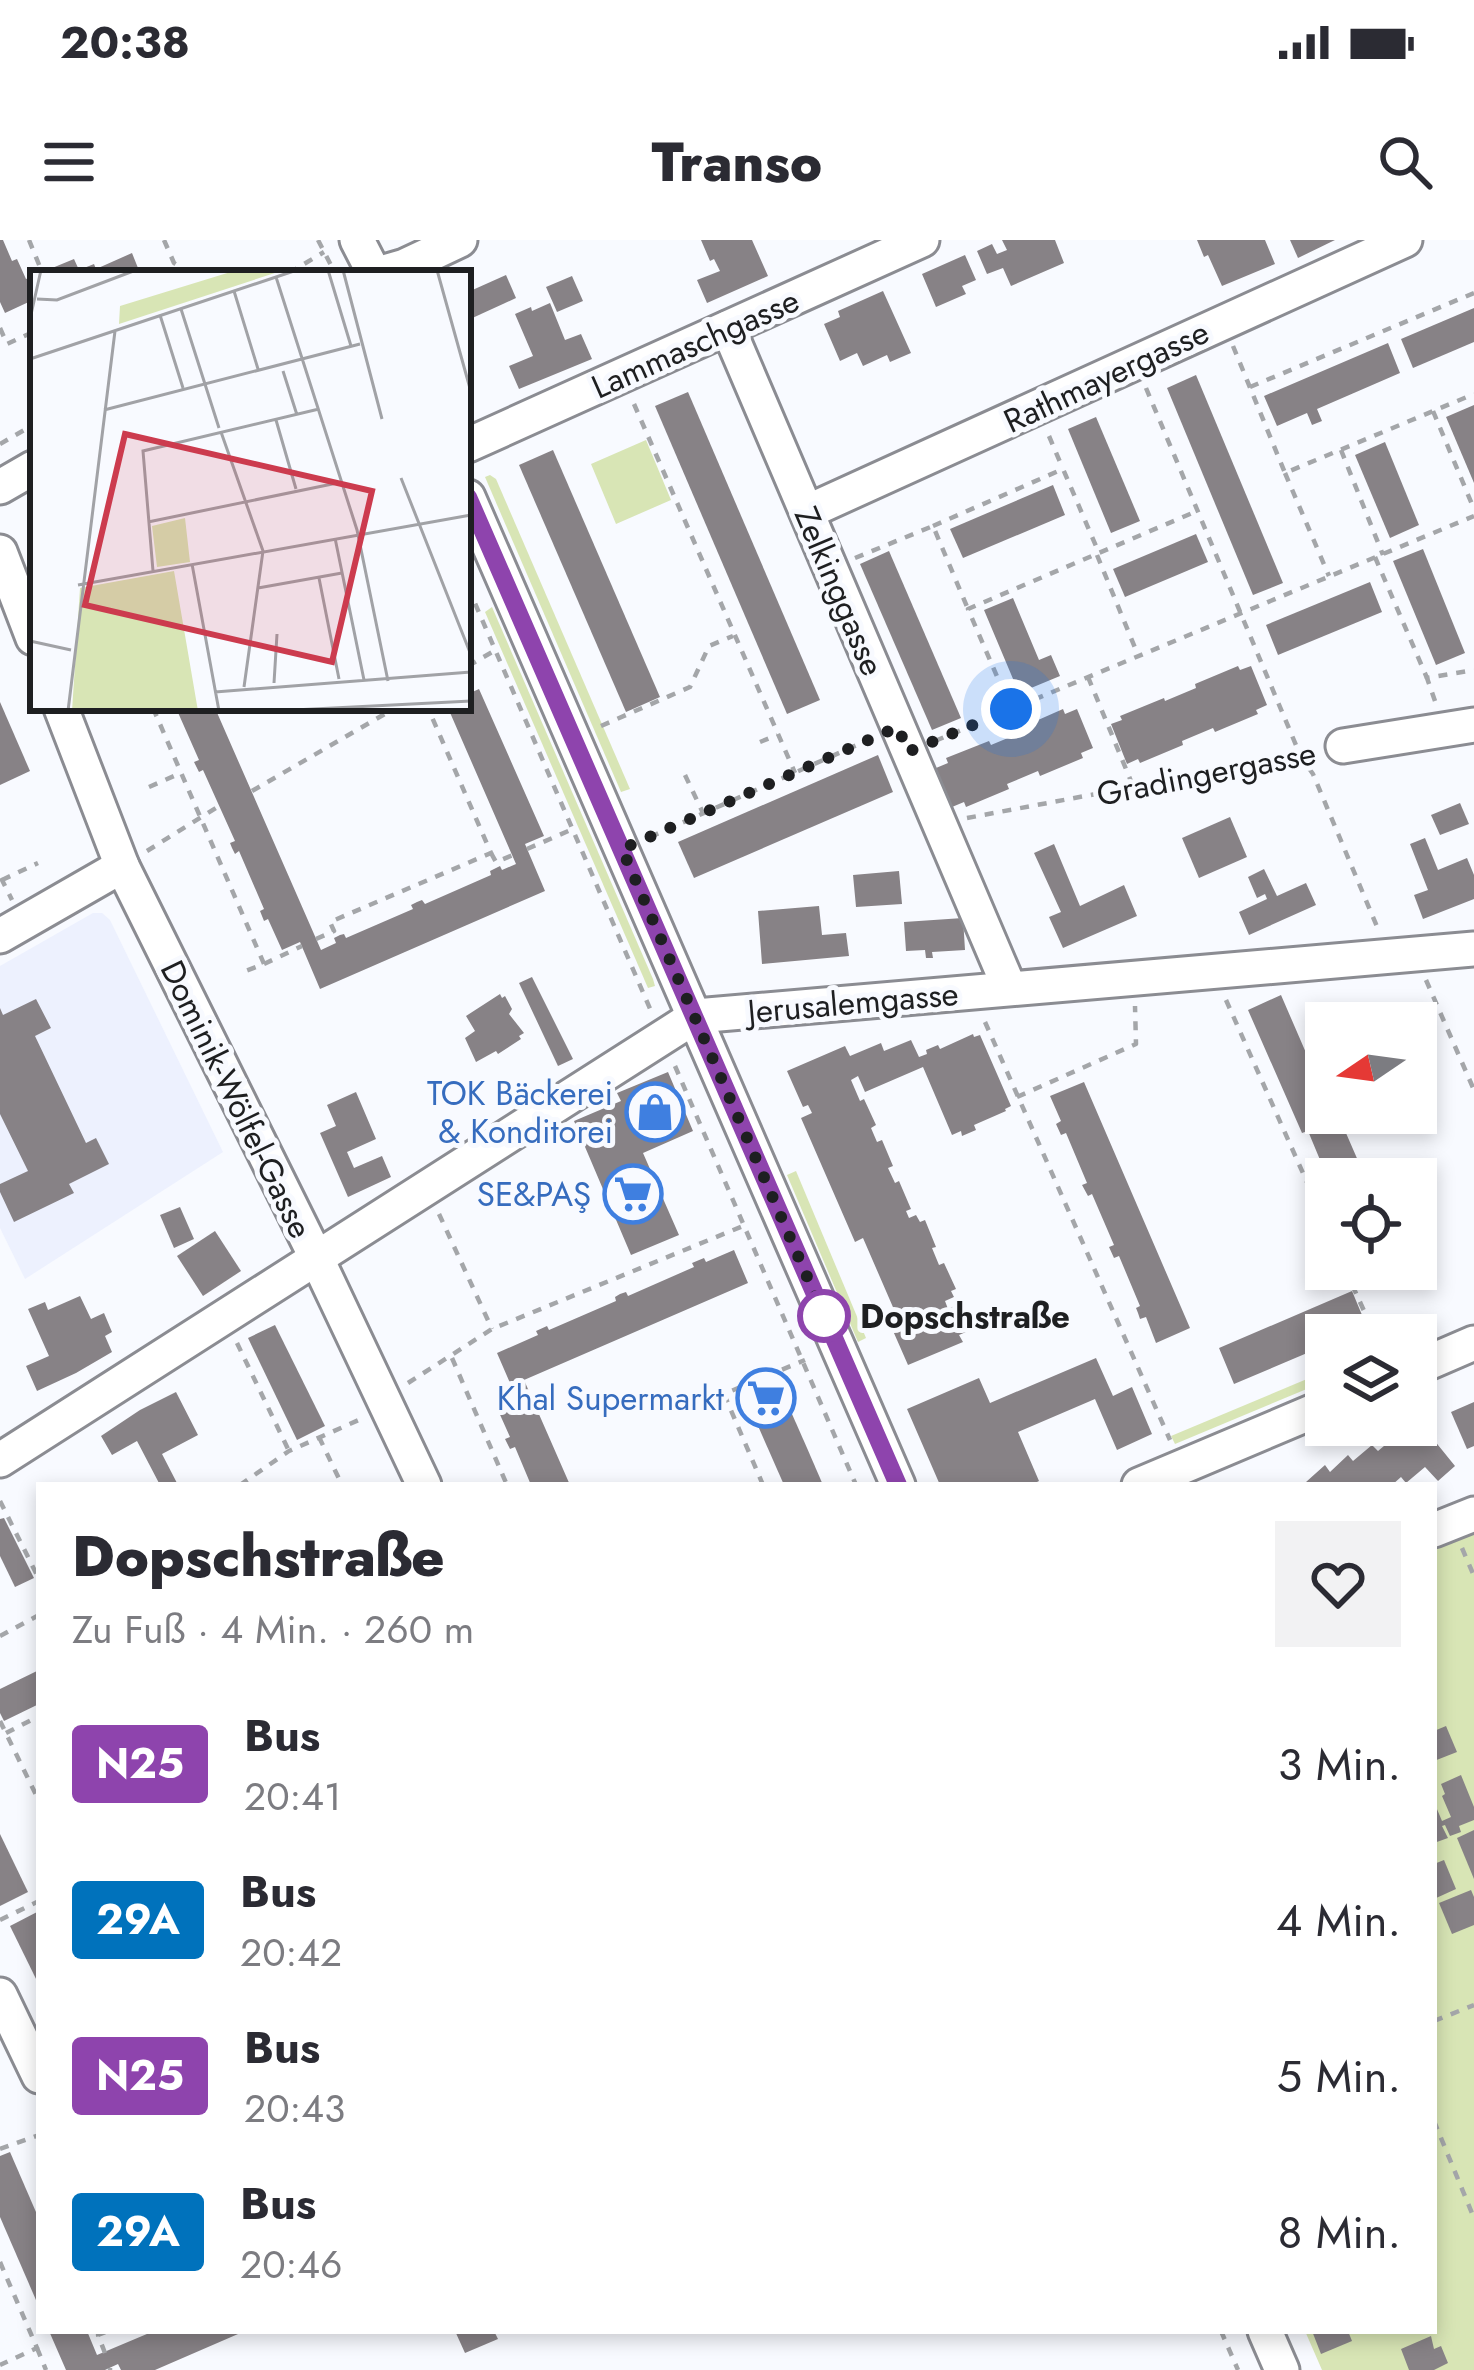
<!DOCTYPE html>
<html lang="de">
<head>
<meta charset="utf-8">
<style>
  :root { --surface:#fff; --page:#f2f2f3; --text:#2b2b33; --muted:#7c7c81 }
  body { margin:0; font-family:Jost,sans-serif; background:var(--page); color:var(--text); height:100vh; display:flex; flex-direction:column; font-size:45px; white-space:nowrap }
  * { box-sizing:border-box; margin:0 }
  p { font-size:39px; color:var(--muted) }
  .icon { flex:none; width:66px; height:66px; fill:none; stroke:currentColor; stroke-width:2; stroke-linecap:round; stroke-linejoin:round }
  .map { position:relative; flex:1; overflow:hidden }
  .drawer { position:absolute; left:36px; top:1242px; width:1401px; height:852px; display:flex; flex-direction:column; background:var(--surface); border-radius:0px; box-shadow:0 6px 18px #0003 }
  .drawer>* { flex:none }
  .badge { padding:0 24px; border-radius:9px; font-size:42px; line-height:78px }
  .needle { width:78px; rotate:257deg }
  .buttons { position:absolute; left:1305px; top:762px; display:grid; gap:24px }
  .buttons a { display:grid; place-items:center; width:132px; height:132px; border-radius:0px; background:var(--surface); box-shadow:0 6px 18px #0003; font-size:60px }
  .you { position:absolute; width:60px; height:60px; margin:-30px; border:9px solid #fff; border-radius:50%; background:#1a73e8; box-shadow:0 0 0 18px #1a73e833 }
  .map>.badge { position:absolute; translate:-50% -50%; box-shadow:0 0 0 6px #fff }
  .round { display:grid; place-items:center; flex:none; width:126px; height:126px; border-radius:0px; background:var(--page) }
  .headline { display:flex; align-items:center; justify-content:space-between; height:204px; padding:0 36px }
  h1 { font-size:57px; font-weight:800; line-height:90px }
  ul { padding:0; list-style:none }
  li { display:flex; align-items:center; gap:36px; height:156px; padding:0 36px }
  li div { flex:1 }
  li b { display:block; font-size:45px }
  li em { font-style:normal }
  li .badge { min-width:132px; font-weight:700; text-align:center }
  .status { display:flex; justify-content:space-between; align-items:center; height:84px; padding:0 60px; background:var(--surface); direction:ltr }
  .status svg { height:33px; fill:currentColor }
  header { display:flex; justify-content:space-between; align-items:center; height:156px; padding:0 36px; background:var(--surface); font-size:54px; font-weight:800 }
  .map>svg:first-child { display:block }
  .built { fill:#edf1fe }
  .green { fill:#d8e5b5 }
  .building { fill:#878286 }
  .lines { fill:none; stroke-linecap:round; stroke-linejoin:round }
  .minor-casing { stroke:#8b8c92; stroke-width:39 }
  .path { stroke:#a4a6a9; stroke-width:4.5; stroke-dasharray:9 9; stroke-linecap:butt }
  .minor { stroke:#fff; stroke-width:33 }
  .line-casing { stroke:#fff; stroke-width:27 }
  .line { stroke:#8e44ad; stroke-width:18 }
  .walk { stroke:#1e1f21; stroke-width:12; stroke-dasharray:0 21.6 }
  .stop-dot { fill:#fff; stroke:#8e44ad; stroke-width:6 }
  .labels { text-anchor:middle; stroke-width:10; stroke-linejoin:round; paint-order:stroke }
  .street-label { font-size:33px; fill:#1e1f21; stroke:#f8faff }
  .shop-label { font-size:33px; fill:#366cbe; stroke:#f8faff; text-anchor:end }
  .stop-label { font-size:33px; font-weight:bold; fill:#1e1f21; stroke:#f8faff; text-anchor:start }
  .inset-road { fill:none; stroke:#a1a2a6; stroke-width:3 }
  .view { fill:#cc3b4e; fill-opacity:0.15; stroke:#cc3b4e; stroke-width:6 }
  .inset-edge { fill:none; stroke:#1e1f21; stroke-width:6 }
</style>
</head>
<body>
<div class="status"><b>20:38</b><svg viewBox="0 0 49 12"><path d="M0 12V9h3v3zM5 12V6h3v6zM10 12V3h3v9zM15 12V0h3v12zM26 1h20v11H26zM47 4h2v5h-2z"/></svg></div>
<header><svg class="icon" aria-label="menu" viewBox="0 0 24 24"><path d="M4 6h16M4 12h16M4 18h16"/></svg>Transo<svg class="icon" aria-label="search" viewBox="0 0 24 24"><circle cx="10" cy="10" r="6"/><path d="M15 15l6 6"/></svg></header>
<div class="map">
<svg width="1474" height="2130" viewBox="0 0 1474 2130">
  <rect width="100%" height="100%" fill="#f8faff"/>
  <path class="built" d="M93,673H102L110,680L223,912L25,1039L0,988V726Z"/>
  <g class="green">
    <path d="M646,200L671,260L616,284L591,224Z"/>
    <path d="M490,235L496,239L630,549L621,552L485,237Z"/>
    <path d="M492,367L653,739L655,746L648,748L485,372Z"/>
    <path d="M796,931L866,1098L858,1102L787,935Z"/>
    <path d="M1326,1131V1141L1175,1204L1171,1196Z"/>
    <path d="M1474,1284V2130H1322L1305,2091H1434V1301Z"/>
  </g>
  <g class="building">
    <path d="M0,0H3L12,21L17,19L26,39L33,36V60L5,73L0,62Z"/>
    <path d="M701,0H752L768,36L707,63L697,40L720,31L714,19L710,21Z"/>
    <path d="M1002,0H1055L1064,23L1011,46L1003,28L987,34L977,11L992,4L997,14L1007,10Z"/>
    <path d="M1197,0H1265L1275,24L1222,46L1208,15L1204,17Z"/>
    <path d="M1290,0H1335L1298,18Z"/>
    <path d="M132,13L140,33H40L74,19L79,30L94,24L96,29Z"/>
    <path d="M965,15L976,40L962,46L966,54L936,67L922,34Z"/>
    <path d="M506,35L516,58L468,80V52Z"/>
    <path d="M572,36L583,61L557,72L546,47Z"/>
    <path d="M883,51L911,113L890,122L887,115L863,126L857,113L840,121L824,84L840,77L838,71Z"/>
    <path d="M550,63L565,100L581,94L592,119L519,149L509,126L533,116L515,74L531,67L532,71Z"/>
    <path d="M1474,68V102L1413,128L1401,99Z"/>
    <path d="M1388,103L1400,133L1317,169L1322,181L1312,185L1307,173L1277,186L1264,156Z"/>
    <path d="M1196,135L1283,343L1253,355L1167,148Z"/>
    <path d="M688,152L820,460L787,474L655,166Z"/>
    <path d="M1474,165V243L1446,177Z"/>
    <path d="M1096,177L1140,281L1111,293L1068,189Z"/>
    <path d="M1385,202L1419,285L1390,298L1355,215Z"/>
    <path d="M553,210L660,457L626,472L519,225Z"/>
    <path d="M1053,245L1065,275L963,318L950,289Z"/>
    <path d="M1196,294L1208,322L1125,357L1113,329Z"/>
    <path d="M1423,309L1465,413L1436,425L1393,321Z"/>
    <path d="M889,311L961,478L932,490L860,324Z"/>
    <path d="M1370,342L1382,372L1278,415L1266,385Z"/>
    <path d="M1013,358L1039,420L1051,415L1060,436L1019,453L984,370Z"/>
    <path d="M1238,426L1240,430L1251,426L1267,465L1256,470L1258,474L1215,492L1213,488L1182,501L1183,505L1140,523L1138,519L1127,524L1111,484L1122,480L1120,476L1164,458L1165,461L1196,448L1195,444Z"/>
    <path d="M479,449L544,596L525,604L545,651L320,749L300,702L282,710L268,679L264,681L260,671L264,669L239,611L235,614L232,608L230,603L235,601L203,530L199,532L194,522L199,520L176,468H215L321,710L336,703L334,698L340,695L344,694L346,698L413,669L411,665L417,662L422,660L425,664L491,635L490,631L500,626L502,630L516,624L448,468H468V454Z"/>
    <path d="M0,462L30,531L0,545Z"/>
    <path d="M1063,469L1065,474L1077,469L1093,508L1081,513L1083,518L1040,536L1038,531L1007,544L1009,549L966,567L964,562L952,567L936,528L948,523L946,518L989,501L991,505L1022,492L1020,488Z"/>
    <path d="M878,515L893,552L694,638L678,602Z"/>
    <path d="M1460,563L1469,584L1440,595L1431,575Z"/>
    <path d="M1230,577L1247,617L1199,638L1182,598Z"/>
    <path d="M1425,598L1438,630L1467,618L1474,635V659L1423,679L1414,655L1428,650L1410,604Z"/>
    <path d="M1054,604L1080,666L1124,645L1137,676L1063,708L1049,677L1061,672L1034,613Z"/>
    <path d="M1264,629L1277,656L1306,643L1316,665L1249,695L1239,672L1267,659L1265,654L1257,658L1248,637Z"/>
    <path d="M899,631L902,664L856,667L853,635Z"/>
    <path d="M819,666L822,695L846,693L849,716L762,724L758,671Z"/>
    <path d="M963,678L965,710L932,712L933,718H926L925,710L906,711L904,682Z"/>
    <path d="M532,737L573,819L558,826L519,743Z"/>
    <path d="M500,754L502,758L505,756L512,769L509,774L524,793L519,796L521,799L498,814L496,811L476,822L465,798L475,791L466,776Z"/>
    <path d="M1281,755L1326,859V873H1332L1335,879L1339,877L1366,939H1328L1308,891L1302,893L1248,770Z"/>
    <path d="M36,759L51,788L35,796L86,903L96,898L109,924L69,944L74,953L14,982L0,952V944L28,931L0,874V768L3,775Z"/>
    <path d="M973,794L974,797L980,795L1011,866L1005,869L1006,871L974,885L976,890L962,896L961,891L952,895L923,827L865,852L858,836L851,840L860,861L864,859L876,885L871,888L877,902L882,900L893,926L888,928L895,943L899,941L911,969L906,971L909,978L916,975L920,982L925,980L936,1007L932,1008L939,1025L944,1023L956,1049L951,1051L954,1057L945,1061L948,1069L954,1066L966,1092L959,1095L963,1102L908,1125L890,1084L899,1081L863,998L855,1002L801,878L812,873L808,865L803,867L787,831L845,806L850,816L881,803L884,811L911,800L919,817L927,814L926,810L938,805L940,809Z"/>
    <path d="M668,832L693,891L643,913L679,995L631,1015L574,881L621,861L617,853Z"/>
    <path d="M1084,842L1190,1088L1156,1103L1146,1077L1140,1079L1138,1073L1136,1068L1140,1066L1119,1016L1114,1018L1109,1007L1114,1005L1092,954L1088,956L1082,945L1087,943L1066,893L1061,895L1056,884L1061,881L1050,856Z"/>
    <path d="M356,852L376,899L347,912L354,928L382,916L391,937L348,957L320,893L336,886L327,865Z"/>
    <path d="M180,967L194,999L174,1008L160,975Z"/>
    <path d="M215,991L241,1031L203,1056L177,1016Z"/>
    <path d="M734,1010L748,1043L524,1140L570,1245H531L515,1207L510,1209L505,1199L510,1197L497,1168L517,1159L497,1113L538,1095L536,1091L547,1086L549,1090L616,1061L615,1057L620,1054L626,1052L628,1056L694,1027L692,1023L704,1018L706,1022Z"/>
    <path d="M1352,1051L1367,1087L1348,1095H1326V1105L1234,1144L1219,1108Z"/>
    <path d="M80,1056L91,1079L104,1073L112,1092L105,1096L112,1112L76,1133L37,1151L26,1126L49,1116L28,1069L45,1062L48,1070Z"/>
    <path d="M275,1085L325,1186L297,1200L248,1098Z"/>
    <path d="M1096,1118L1113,1156L1132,1147L1152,1194L1117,1210L1095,1159L1018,1192L1039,1241L1031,1245H940L907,1169L979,1138L990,1163Z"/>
    <path d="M777,1140L807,1208L823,1245H784L744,1154Z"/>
    <path d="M176,1152L198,1195L162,1214L178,1245H160L137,1201L112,1215L101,1196L140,1170Z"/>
    <path d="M1474,1162V1206L1467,1209L1451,1172Z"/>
    <path d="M1421,1184L1455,1226L1438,1241L1425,1227L1406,1243L1401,1237L1392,1245H1308L1306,1242L1325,1225L1330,1232L1348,1215L1353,1221L1372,1205L1378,1211L1397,1195L1402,1201Z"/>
    <path d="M4,1278L34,1338L15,1347L0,1316V1279Z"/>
    <path d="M39,1430V1464L4,1481L0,1473V1449Z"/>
    <path d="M1446,1486L1457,1512L1434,1521V1491Z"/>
    <path d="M1461,1535L1474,1567V1580L1459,1586L1461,1592L1450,1596L1445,1585L1442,1586L1448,1598L1434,1603V1562L1442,1581L1451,1577L1442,1556L1445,1554L1441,1544Z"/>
    <path d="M1474,1590V1639L1457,1598Z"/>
    <path d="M0,1594L28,1652L0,1666Z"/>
    <path d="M1444,1620L1456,1649L1434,1659V1624Z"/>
    <path d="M1471,1650L1474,1657V1685L1452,1694L1439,1663Z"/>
    <path d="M39,1671V1745L10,1686Z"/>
    <path d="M10,1912L39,1979V2067L0,1977V1916Z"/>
    <path d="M49,2091H87L97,2115L154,2091H245L155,2130H121L118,2124L105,2130H66Z"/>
    <path d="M455,2091H494L498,2099L465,2113Z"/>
    <path d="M1312,2091H1348L1352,2101L1321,2114Z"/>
    <path d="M1431,2096L1434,2109L1441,2106L1448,2123L1434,2130H1409L1401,2109Z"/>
  </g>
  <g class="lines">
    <g class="minor-casing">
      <g id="minor">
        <path d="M357,0L374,33"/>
        <path d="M381,33L405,26L460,0"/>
        <path d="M728,88L1009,747"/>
        <path d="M468,205L922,0"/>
        <path d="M0,247L33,228"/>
        <path d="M468,257L898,1245"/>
        <path d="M807,272L1405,0"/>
        <path d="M0,312L33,398"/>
        <path d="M61,468L122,626L316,1017L424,1245"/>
        <path d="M1343,506L1474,485"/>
        <path d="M0,696L122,626"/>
        <path d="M1416,1128L1474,1103"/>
        <path d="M0,1220L696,776L1474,709"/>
        <path d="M1139,1245L1326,1166"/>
        <path d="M1434,1290L1474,1274"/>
        <path d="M0,1755L39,1836"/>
        <path d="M1265,2091L1282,2130"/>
      </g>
    </g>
    <g class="path">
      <path d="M29,0L42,32"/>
      <path d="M164,0L174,23L180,27L183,33"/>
      <path d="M318,0L335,33"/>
      <path d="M289,33L324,12"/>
      <path d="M0,88L7,104L33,92"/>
      <path d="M1233,106L1285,233L1474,154"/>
      <path d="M1250,147L1474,53"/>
      <path d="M1146,148L1301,517L1313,534L1378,689"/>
      <path d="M634,164L795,533"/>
      <path d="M1433,171L1474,269"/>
      <path d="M1049,196L1063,229"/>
      <path d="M0,204L33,185"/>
      <path d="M1341,210L1383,315"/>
      <path d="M1285,233L1329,336"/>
      <path d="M933,286L1063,229L1099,313"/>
      <path d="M1097,315L1138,415"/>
      <path d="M1375,317L1427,438"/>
      <path d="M855,318L933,286L968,369"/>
      <path d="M468,347L651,771"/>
      <path d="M468,426L494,411"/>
      <path d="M1088,437L1133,546"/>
      <path d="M1435,461L1427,438L1474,430"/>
      <path d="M153,468L264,724L243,732"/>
      <path d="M1011,469L968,369L1197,271"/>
      <path d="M601,486L690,447L709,406L733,396"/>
      <path d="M935,501L1474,276"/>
      <path d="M760,502L777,495"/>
      <path d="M685,535L703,573"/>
      <path d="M149,547L181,533"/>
      <path d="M252,551L395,468"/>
      <path d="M967,578L1316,513"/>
      <path d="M650,597L875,497"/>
      <path d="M527,609L573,589"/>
      <path d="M147,611L219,566"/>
      <path d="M491,613L496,622L513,615"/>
      <path d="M2,640L38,623"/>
      <path d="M0,641L2,640L12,660"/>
      <path d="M316,699L334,691L330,682L491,613L428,468"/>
      <path d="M264,724L302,706"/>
      <path d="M1426,740L1474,850"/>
      <path d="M1226,760L1326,985"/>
      <path d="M985,782L1170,1200"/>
      <path d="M675,826L856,1245"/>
      <path d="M1017,857L1136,804L1135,766"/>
      <path d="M439,974L492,1089"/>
      <path d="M1345,1029L1375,1095"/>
      <path d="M237,1103L289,1211"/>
      <path d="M452,1118L507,1245"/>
      <path d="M408,1143L492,1089L743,986"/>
      <path d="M319,1197L342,1245"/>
      <path d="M240,1245L289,1211L361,1179"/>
      <path d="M763,1245L724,1154L805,1120"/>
      <path d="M0,1261L39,1339"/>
      <path d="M1462,1308L1474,1336"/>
      <path d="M0,1396L39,1375"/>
      <path d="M0,1481L39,1561"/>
      <path d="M6,1493L39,1476"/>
      <path d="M0,1680L39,1661"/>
      <path d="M1434,1781L1474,1765"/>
      <path d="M1434,1881L1474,1978"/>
      <path d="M0,1909L39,1895"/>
      <path d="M0,2022L37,2108L0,2125"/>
      <path d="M1221,2091L1238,2130"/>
      <path d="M37,2108L46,2130"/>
      <path d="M105,2113L98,2095L108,2091"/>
      <path d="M110,2130V2128"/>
    </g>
    <use href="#minor" class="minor"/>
  </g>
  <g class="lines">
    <g class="line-casing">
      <path id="line" d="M468,257L898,1245"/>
    </g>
    <use href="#line" class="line"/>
    <path class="walk" d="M824,1076L622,609L898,487L908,512L1011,469"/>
  </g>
  <defs>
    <g id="shop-ring" transform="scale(3)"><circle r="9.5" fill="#f8faff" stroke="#3f7fe0" stroke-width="1.5"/><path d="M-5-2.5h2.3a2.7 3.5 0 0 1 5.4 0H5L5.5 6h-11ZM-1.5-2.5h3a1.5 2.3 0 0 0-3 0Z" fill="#3f7fe0"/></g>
    <g id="supermarket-ring" transform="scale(3)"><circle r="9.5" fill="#f8faff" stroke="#3f7fe0" stroke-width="1.5"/><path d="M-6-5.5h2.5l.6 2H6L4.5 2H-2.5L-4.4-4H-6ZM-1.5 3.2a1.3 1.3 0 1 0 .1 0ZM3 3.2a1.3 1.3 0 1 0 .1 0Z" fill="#3f7fe0"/></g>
  </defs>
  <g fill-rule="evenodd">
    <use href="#shop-ring" x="655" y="872"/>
    <use href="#supermarket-ring" x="633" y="954"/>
    <use href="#supermarket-ring" x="766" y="1158"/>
  </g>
  <circle class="stop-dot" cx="824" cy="1076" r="24"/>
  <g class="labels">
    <g class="street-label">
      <text transform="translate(695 103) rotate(-24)" y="12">Lammaschgasse</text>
      <text transform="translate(1106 136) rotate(-25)" y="12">Rathmayergasse</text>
      <text transform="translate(840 351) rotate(67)" y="12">Zelkinggasse</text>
      <text transform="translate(1206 533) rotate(-11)" y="12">Gradingergasse</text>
      <text transform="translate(853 762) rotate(-5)" y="12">Jerusalemgasse</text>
      <text transform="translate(237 859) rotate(64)" y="12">Dominik-Wölfel-Gasse</text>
    </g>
    <g class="shop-label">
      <text x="613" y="865">TOK Bäckerei<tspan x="613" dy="38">&amp; Konditorei</tspan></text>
      <text x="591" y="966">SE&amp;PAŞ</text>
      <text x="724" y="1170">Khal Supermarkt</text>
    </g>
    <g class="stop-label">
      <text x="860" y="1088">Dopschstraße</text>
    </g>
  </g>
  <g transform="translate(30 30)">
    <rect width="441" height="441" fill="#f8faff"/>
    <path d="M207,0H254L89,54L90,36ZM155,248L160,292L127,297L122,256ZM144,301L168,441H42L50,318Z" fill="#d8e5b5"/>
    <path class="inset-road" d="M298,0L321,76M313,0L352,149M407,0L441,122M246,7L327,260L358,411M204,21L228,99M7,29L27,30L106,0M151,39L189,158M130,45L153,118M0,49L11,0M0,89L267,0M253,101L267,145M74,140L330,74M246,150L266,219M191,162L233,281L214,417M371,208L441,385M118,252L312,212M305,268L334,410M162,294L189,441M123,301L113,181L289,139M289,308L309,409M48,315L441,245M228,318L312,303M0,371L41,380M244,413L247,364M185,422L441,402M38,441L85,61M244,441L441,431"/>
    <path class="view" d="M95,164L342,221L302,392L55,335Z"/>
    <rect width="441" height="441" class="inset-edge"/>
  </g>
</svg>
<div class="buttons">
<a><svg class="needle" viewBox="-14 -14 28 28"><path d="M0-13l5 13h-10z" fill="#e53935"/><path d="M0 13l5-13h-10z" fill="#7c7c81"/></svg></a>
<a><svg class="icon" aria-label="locate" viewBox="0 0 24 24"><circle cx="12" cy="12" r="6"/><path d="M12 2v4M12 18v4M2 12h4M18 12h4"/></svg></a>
<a><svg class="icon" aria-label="layers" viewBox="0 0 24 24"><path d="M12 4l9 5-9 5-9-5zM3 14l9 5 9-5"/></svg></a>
</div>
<div class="you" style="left:1011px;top:469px"></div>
<section class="drawer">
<div class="headline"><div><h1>Dopschstraße</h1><p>Zu Fuß · 4 Min. · 260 m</p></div><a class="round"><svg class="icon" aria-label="heart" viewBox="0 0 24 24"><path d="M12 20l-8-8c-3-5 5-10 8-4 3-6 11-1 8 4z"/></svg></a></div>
<ul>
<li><span class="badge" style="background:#8e44ad;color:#fff">N25</span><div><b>Bus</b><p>20:41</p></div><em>3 Min.</em></li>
<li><span class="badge" style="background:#0072bc;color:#fff">29A</span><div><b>Bus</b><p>20:42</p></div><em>4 Min.</em></li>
<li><span class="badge" style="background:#8e44ad;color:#fff">N25</span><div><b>Bus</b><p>20:43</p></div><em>5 Min.</em></li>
<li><span class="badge" style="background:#0072bc;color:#fff">29A</span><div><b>Bus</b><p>20:46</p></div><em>8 Min.</em></li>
</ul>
</section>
</div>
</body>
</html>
